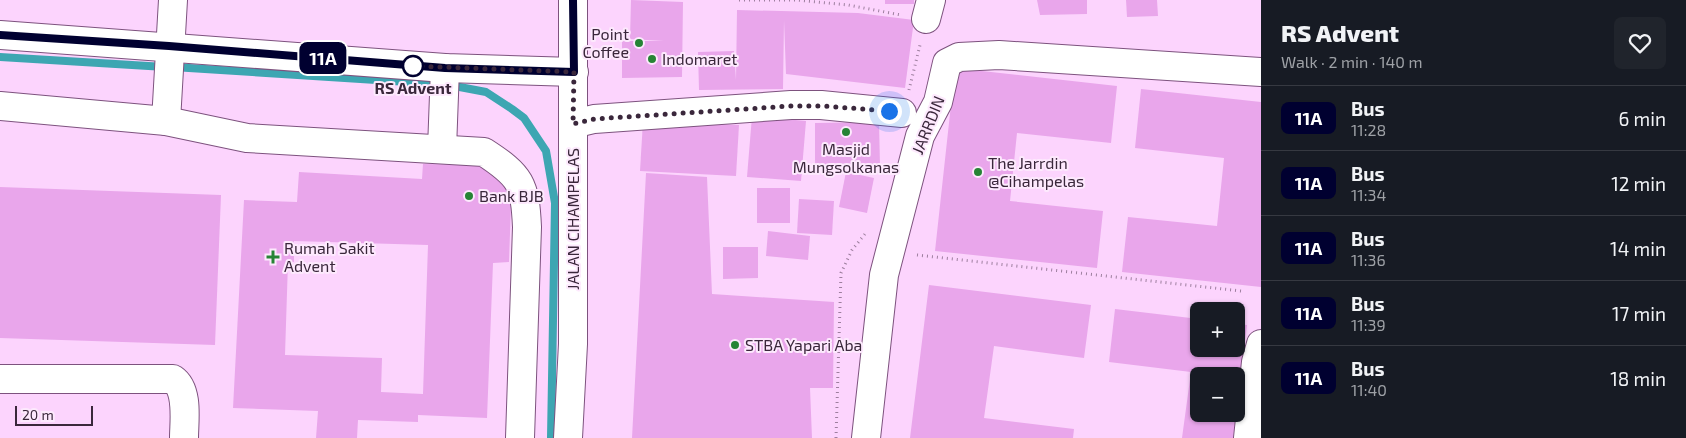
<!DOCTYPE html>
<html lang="en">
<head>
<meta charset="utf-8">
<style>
  :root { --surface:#171b24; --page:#20242c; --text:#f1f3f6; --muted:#9ea1a6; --line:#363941 }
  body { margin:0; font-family:"Exo 2",sans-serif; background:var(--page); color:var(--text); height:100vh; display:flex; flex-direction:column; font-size:19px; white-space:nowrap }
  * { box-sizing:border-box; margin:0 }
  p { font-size:16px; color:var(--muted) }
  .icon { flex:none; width:28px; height:28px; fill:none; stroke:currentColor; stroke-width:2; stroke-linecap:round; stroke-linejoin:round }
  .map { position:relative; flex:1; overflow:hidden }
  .drawer { display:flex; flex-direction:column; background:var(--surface); width:425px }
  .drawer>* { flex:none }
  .badge { padding:0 10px; border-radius:8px; font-size:18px; line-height:32px }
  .controls { position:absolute; left:1190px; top:302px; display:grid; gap:10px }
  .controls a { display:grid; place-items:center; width:55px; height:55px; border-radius:8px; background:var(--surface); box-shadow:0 1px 4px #0004; font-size:25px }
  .scale { position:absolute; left:15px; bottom:12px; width:78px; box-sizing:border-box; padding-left:5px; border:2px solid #3a273b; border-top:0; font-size:14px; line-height:18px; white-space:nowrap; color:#3a273b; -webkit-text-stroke:4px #fde9fd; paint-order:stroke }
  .you { position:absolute; width:25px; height:25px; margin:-12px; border:4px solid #fff; border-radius:50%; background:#1a73e8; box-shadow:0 0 0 8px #1a73e833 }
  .map>.badge { position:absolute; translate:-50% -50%; box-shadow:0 0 0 2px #fff }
  .round { display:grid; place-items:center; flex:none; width:52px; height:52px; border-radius:8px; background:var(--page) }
  .overview { display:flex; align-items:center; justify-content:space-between; height:85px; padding:0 20px }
  h1 { font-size:24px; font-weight:800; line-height:38px }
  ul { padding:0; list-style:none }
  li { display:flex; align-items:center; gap:15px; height:65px; padding:0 20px; border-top:1px solid var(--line) }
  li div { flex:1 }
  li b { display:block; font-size:19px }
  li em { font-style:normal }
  li .badge { min-width:55px; font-weight:700; text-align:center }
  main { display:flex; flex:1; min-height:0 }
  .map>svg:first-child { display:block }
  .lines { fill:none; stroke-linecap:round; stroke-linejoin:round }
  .stream { stroke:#3da6b2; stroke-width:8 }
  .building { fill:#e9a6eb; fill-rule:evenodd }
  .minor-casing { stroke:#7d527e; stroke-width:30 }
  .major-casing { stroke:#7d527e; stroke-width:30 }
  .path { stroke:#9d7f9e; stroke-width:3; stroke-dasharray:1 4; stroke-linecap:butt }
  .minor { stroke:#fff; stroke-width:28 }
  .major { stroke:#fff; stroke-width:28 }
  .line-casing { stroke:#fff; stroke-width:11 }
  .line { stroke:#000030; stroke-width:8 }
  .walk { stroke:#3a273b; stroke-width:5; stroke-dasharray:0 9 }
  .poi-dot { fill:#268435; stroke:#fde9fd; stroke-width:2 }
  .stop-dot { fill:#fff; stroke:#000030; stroke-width:2.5 }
  .labels { text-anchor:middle; stroke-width:4; stroke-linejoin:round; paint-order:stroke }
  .poi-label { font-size:16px; fill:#3a273b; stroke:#fde9fd; text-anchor:start }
  .stop-label { font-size:16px; font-weight:bold; fill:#3a273b; stroke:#fde9fd }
  .street-label { font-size:16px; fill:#3a273b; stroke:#fde9fd }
</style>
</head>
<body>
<main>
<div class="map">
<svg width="1261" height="438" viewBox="0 0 1261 438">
  <rect width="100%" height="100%" fill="#fcd4fd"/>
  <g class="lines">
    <g class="stream">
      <path d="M0,57L165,67"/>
      <path d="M173,67L439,84"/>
      <path d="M449,85L486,92L512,109L524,118L546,151L555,203L551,438"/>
    </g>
  </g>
  <g class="building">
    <path d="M631,0L683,2L682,77L622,78V41H664L630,39Z"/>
    <rect x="885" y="0" width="29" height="4"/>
    <path d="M1037,0H1087V14L1040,15Z"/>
    <path d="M1126,0H1157L1158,16L1127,17Z"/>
    <path d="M737,10L858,13L914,20L905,88L786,74L784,20L783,89L699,90L698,52L734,51L736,80Z"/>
    <path d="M955,68L1117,86L1111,143L1017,133L1010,201L1103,211L1097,268L935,251Z"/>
    <path d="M1141,89L1261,102V287L1122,272L1128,217L1217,226L1224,158L1135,148Z"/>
    <path d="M752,116L806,121L801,181L747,177Z"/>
    <path d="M643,121L739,125L736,176L640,171Z"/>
    <path d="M879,122L880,166L815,167V123Z"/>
    <path d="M423,164L491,165L517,201L511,205L509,262L493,263L487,418L418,415V422L358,420L357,438H316L318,411L233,408L244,200L297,202L299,172L422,179ZM294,241L428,245L423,394L381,392L382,358L285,355L288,262H294Z"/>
    <path d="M846,172L874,178L867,213L839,207Z"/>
    <path d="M646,173L707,177L712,294L834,302L833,388H810L812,438H632Z"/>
    <path d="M0,187L221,195L215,345L0,338Z"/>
    <rect x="757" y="188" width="33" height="35"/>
    <path d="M799,199L834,201L832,235L797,233Z"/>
    <path d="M768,231L810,236L808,260L766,256Z"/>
    <path d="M723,247H758V278L723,279Z"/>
    <path d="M929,285L1091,305L1084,358L994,346L984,418L1074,429L1073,438H910Z"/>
    <path d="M1115,309L1199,319V349H1236V324L1247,325L1237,401L1236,376H1199V414H1236L1233,438H1182L1191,372L1109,362Z"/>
  </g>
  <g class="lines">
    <g class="minor-casing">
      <g id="minor">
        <path d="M926,19L931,0"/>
        <path d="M0,35L445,68L574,72"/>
        <path d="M0,106L166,121L247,138L484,152C521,176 525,184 527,227L520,438"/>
        <path d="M166,121L173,0"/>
        <path d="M573,124L594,119L791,105H821L902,113"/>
        <path d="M442,149L445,68"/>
        <path d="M0,379H173C189,390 184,421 184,438"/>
        <path d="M866,438L884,275L920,136L938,102L947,63L959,57L999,55L1261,72"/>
        <path d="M1248,438L1256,362L1261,344"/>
      </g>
    </g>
    <g class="major-casing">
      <path id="major" d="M568,438L573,344V0"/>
    </g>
    <g class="path">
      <path d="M739,0H797L848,5L901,15"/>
      <path d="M909,90L920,45"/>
      <path d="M917,255L1241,291"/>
      <path d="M836,438L841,273L852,250L865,234"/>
    </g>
    <use href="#minor" class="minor"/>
    <use href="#major" class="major"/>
  </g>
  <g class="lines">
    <g class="line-casing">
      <path id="line" d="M0,35L169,46L445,68L574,72L573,0"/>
    </g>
    <use href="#line" class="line"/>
    <path class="walk" d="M413,66L574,72L573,124L594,119L791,106H822L889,111"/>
  </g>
  <g class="poi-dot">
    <circle cx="639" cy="43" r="5"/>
    <circle cx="652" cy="59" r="5"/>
    <circle cx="846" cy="132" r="5"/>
    <circle cx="978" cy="172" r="5"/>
    <circle cx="469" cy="196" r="5"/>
    <path d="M270.5 249.5h5v5h5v5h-5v5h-5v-5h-5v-5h5z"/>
    <circle cx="735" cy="345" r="5"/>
  </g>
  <circle class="stop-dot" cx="413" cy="66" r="10"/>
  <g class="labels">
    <g class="poi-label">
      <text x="629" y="40" text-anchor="end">Point<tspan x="629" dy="18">Coffee</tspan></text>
      <text x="662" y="65">Indomaret</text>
      <text x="846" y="155" text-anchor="middle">Masjid<tspan x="846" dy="18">Mungsolkanas</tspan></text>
      <text x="988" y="169">The Jarrdin<tspan x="988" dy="18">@Cihampelas</tspan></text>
      <text x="479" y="202">Bank BJB</text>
      <text x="284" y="254">Rumah Sakit<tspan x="284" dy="18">Advent</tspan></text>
      <text x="745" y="351">STBA Yapari Aba</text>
    </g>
    <g class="stop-label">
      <text x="413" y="94">RS Advent</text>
    </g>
    <g class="street-label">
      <text transform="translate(928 125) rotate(-68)" y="6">JARRDIN</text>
      <text transform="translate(573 219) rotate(-90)" y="6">JALAN CIHAMPELAS</text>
    </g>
  </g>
</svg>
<div class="controls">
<a>+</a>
<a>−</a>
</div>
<div class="scale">20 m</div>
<div class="you" style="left:889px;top:111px"></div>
<b class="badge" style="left:323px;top:58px;background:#000030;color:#fff">11A</b>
</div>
<section class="drawer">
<div class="overview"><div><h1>RS Advent</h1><p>Walk · 2 min · 140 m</p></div><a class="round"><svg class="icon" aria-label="heart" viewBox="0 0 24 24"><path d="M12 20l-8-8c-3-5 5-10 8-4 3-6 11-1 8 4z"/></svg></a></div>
<ul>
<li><span class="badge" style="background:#000030;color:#fff">11A</span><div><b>Bus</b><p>11:28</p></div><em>6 min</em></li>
<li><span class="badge" style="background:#000030;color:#fff">11A</span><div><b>Bus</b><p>11:34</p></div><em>12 min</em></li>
<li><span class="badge" style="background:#000030;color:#fff">11A</span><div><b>Bus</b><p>11:36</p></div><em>14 min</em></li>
<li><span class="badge" style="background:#000030;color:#fff">11A</span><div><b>Bus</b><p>11:39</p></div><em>17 min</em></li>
<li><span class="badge" style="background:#000030;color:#fff">11A</span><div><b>Bus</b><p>11:40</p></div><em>18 min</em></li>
</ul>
</section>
</main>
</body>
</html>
